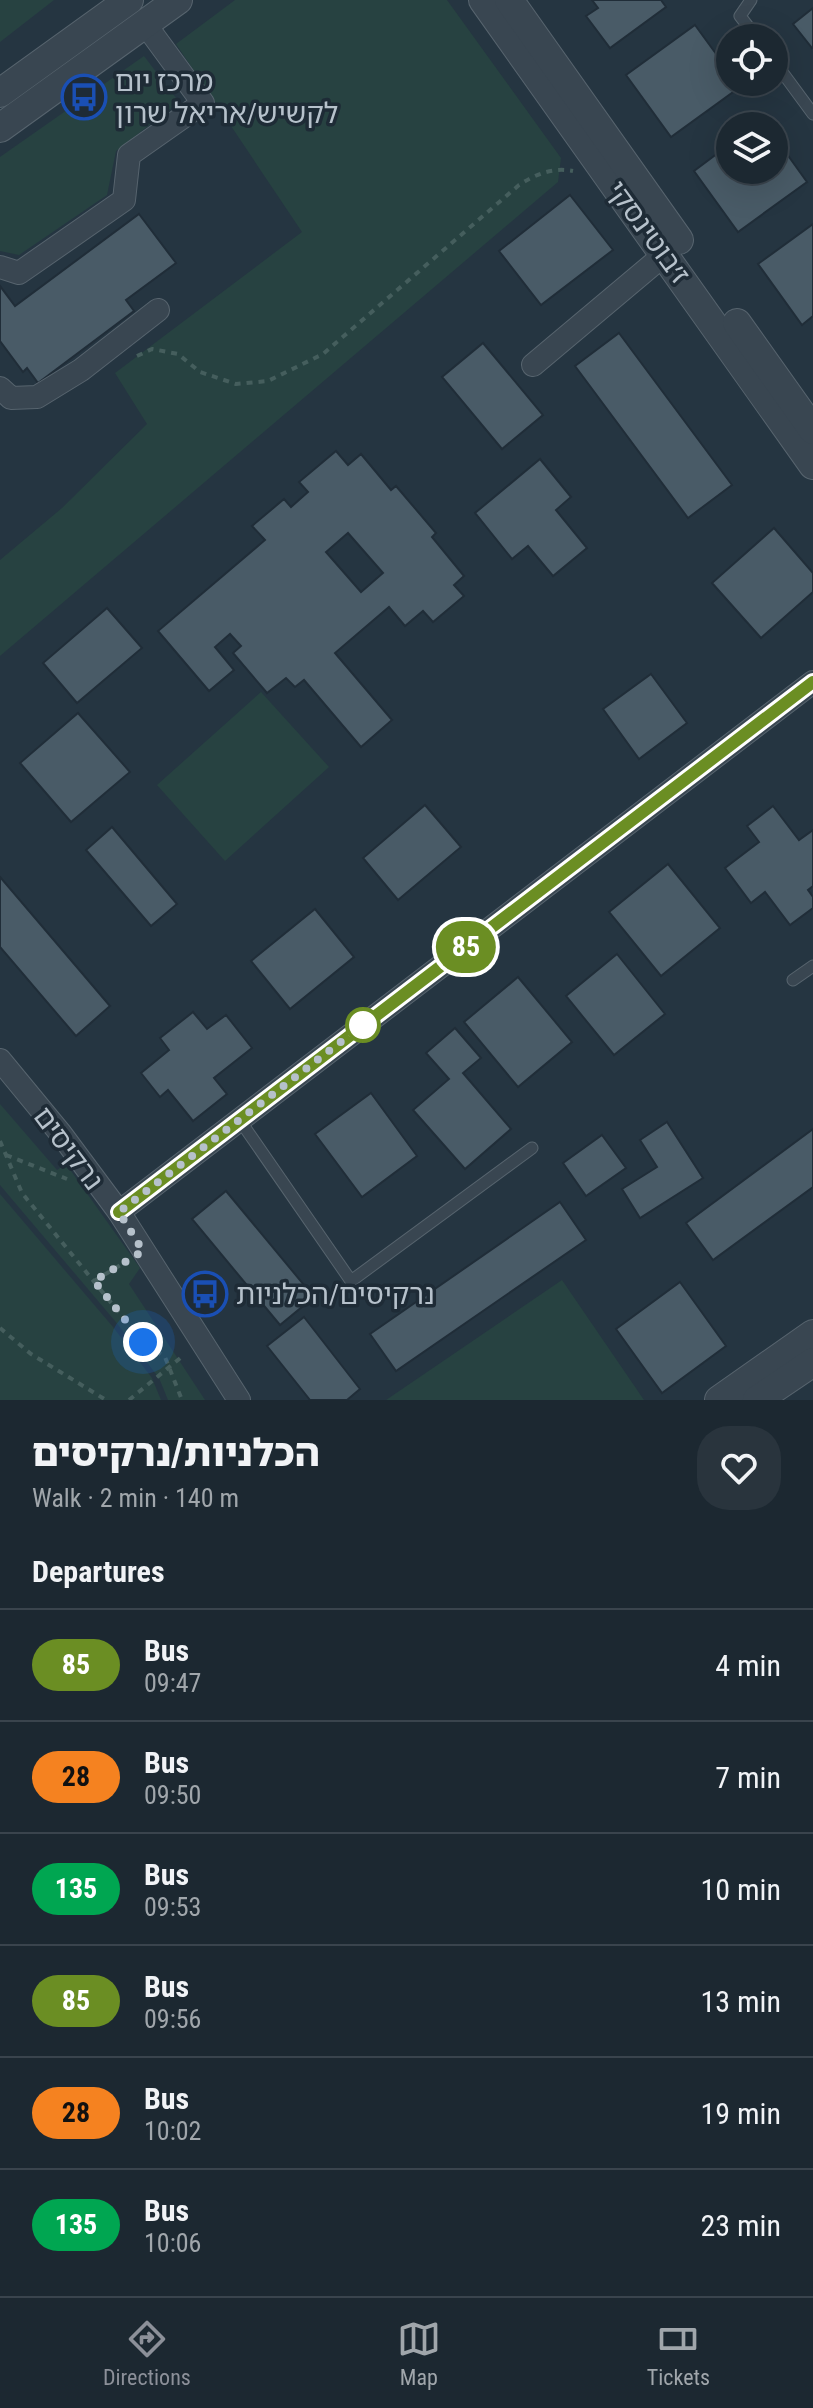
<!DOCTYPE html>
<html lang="en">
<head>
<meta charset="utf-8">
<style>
  :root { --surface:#1c2831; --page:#29343d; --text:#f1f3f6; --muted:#a0a6ab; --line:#3a444d; --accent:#8c9099 }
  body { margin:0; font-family:"Roboto Condensed","Noto Sans Hebrew",sans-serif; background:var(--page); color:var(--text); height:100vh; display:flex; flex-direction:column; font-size:30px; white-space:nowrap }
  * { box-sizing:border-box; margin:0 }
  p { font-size:26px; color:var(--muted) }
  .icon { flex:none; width:44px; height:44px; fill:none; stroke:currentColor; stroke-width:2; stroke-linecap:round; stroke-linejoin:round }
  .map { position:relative; height:1400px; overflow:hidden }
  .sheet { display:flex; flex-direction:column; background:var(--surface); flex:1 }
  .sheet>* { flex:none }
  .badge { padding:0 16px; border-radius:26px; font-size:28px; line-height:52px }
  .tools { position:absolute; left:716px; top:24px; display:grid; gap:16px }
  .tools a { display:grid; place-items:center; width:72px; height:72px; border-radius:50%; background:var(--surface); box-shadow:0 8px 32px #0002,0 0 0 2px var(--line); font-size:40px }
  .you { position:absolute; width:40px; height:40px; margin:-20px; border:6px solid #fff; border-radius:50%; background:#1a73e8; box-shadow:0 0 0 12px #1a73e833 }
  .map>.badge { position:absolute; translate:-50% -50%; box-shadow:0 0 0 4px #fff }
  h2 { padding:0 32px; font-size:30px; line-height:72px }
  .round { display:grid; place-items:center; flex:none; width:84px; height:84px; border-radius:32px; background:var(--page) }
  .overview { display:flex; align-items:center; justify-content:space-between; height:136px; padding:0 32px }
  h1 { font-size:38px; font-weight:800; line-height:60px }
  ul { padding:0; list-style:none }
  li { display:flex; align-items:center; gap:24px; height:112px; padding:0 32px; border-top:2px solid var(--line) }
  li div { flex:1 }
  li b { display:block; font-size:30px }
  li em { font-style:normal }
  li .badge { min-width:88px; font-weight:700; text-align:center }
  .tab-bar { display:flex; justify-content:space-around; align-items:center; height:112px; border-top:2px solid var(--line); background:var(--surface); font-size:22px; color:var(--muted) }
  .tab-bar a { display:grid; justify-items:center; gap:4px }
  .tab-bar .on { color:var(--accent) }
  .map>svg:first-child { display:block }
  .green { fill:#274241 }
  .building { fill:#495b67; stroke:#202d38; stroke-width:2; fill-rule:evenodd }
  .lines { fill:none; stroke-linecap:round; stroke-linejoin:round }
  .service-casing { stroke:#57646e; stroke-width:13 }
  .minor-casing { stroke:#57646e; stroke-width:24 }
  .tertiary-casing { stroke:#57646e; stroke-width:30 }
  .path { stroke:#455e5d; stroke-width:4; stroke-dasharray:6 6; stroke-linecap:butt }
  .service { stroke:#394651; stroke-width:11 }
  .minor { stroke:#394651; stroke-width:22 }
  .tertiary { stroke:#394651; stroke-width:28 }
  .line-casing { stroke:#fff; stroke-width:18 }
  .line { stroke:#6b8e23; stroke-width:12 }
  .walk { stroke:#b6c1cb; stroke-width:8; stroke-dasharray:0 14.4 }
  .stop-dot { fill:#fff; stroke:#6b8e23; stroke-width:4 }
  .labels { text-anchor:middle; stroke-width:7; stroke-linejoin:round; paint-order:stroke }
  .poi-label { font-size:28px; fill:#b6c1cb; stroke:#1e2b36; text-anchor:start }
  .street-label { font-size:28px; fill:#b6c1cb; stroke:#1e2b36 }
</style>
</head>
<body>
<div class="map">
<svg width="813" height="1400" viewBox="0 0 813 1400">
  <rect width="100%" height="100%" fill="#253541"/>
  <g class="green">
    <path d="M0,0H54L0,42Z"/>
    <path d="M235,0H447L561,158L558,182L0,656V560L62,508L147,424L115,373L302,232L176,44Z"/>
    <path d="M144,56L179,102L116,151L107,195L19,255L0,251V157Z"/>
    <path d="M261,692L329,767L225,861L157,785Z"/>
    <path d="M0,1104L57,1170L66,1164L140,1268L129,1284L205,1400H168L159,1378L115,1321L0,1185Z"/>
    <path d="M0,1194L113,1327L152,1378L161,1400H0Z"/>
    <path d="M562,1280L644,1400H386Z"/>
  </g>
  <g class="building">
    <path d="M592,0H661L666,7L610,48L586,16L598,8Z"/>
    <path d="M813,8V47L812,48L793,24Z"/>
    <path d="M695,25L730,73V82H736L740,87L671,137L626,75Z"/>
    <path d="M774,136L807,182L738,232L694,171L730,144V170H774Z"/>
    <path d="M570,195L613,250L541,305L499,251Z"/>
    <path d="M139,214L176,263L126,300L134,311L38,383L27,368L23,372L0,341V286L15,306Z"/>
    <path d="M813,224V316L802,325L758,264Z"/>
    <path d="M619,333L732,485L688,518L575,366Z"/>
    <path d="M483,343L543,415L502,449L442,377Z"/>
    <path d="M336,451L348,465L361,454L391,490L396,486L436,533L432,537L464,576L454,585L464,596L433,622L423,611L405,626L389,607L335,653L392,720L361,747L304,680L295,687L286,678L267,693L233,653L241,646L230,634L215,647L234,670L209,691L158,631L265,540L252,526L284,499L291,507L308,492L299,482ZM348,533L383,573L361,592L326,552Z"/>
    <path d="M540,459L571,497L556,510L587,548L553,576L528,546L512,559L475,513Z"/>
    <path d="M774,528L813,573V592L761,638L712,583Z"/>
    <path d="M107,608L142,648L77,703L43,663Z"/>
    <path d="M651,674L687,723L639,759L603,709Z"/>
    <path d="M78,713L130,772L71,822L20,763Z"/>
    <path d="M425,805L461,847L398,900L363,858Z"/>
    <path d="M773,806L799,840L813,830V886L808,890L813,897V908L790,925L765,892L751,903L725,868L759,842L747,826Z"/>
    <path d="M112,827L177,904L151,926L86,850Z"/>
    <path d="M668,864L720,928L661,976L609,912Z"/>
    <path d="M0,877L110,1006L76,1036L0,947Z"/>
    <path d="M315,909L354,957L290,1009L251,961Z"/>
    <path d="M617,954L665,1014L614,1055L566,996Z"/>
    <path d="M518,977L572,1042L518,1087L464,1022Z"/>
    <path d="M193,1012L207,1029L226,1015L252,1048L214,1078L227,1094L193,1121L168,1090L160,1097L141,1073L169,1050L160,1038Z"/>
    <path d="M455,1028L481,1058L463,1073L511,1129L465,1169L413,1110L449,1079L426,1053Z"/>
    <path d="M371,1093L417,1156L362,1197L315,1134Z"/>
    <path d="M667,1122L703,1178L640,1218L622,1189L657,1167L640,1140Z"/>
    <path d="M813,1129V1187L713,1260L686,1223Z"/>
    <path d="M602,1135L626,1168L586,1196L563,1163Z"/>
    <path d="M226,1191L314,1297L280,1325L192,1219Z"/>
    <path d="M560,1202L586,1240L396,1371L370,1334Z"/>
    <path d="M680,1282L726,1346L662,1393L616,1329Z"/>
    <path d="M304,1317L360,1389L347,1400H310L267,1346Z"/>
  </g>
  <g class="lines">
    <g class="service-casing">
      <g id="service">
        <path d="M751,0L740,16L757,38"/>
        <path d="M774,61L813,114"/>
        <path d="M793,980L813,966"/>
        <path d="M239,1119L351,1281L532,1148"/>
      </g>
    </g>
    <g class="minor-casing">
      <g id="minor">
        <path d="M0,267L19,273L124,200L129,155L203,103L145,24"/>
        <path d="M533,365L665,254"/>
        <path d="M0,388L11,398L37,397L81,370L158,310"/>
        <path d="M0,1060L61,1134L119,1212L239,1400"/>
        <path d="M119,1212L813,682"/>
      </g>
    </g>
    <g class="tertiary-casing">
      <g id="tertiary">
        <path d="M483,0L813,465"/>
        <path d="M509,0L679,240"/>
        <path d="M0,93L129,0"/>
        <path d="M0,128L178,0"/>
        <path d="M737,323L813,430"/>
        <path d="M719,1400L813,1334"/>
        <path d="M757,1400L813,1362"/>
      </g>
    </g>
    <g class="path">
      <path d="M137,356L152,349L178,354L200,372L236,384L268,381L323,354L519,185C536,174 553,167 573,171"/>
      <path d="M0,1141L22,1193L143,1342L165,1357L182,1400"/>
      <path d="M6,1155L67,1179"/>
      <path d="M94,1281L124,1263"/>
      <path d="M0,1328L31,1354L106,1400"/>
      <path d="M129,1400L184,1355"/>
    </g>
    <use href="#service" class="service"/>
    <use href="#minor" class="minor"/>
    <use href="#tertiary" class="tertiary"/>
  </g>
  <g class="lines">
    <g class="line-casing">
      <path id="line" d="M119,1212L813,682"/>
    </g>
    <use href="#line" class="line"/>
    <path class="walk" d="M143,1342L94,1281L143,1251L119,1212L363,1025"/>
  </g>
  <defs>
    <g id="bus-ring" transform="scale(2.3)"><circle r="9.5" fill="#1e2b36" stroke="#1a4fb4" stroke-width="1.5"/><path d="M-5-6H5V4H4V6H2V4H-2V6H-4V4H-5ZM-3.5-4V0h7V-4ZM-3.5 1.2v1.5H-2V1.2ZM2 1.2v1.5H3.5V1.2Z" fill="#1a4fb4"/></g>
  </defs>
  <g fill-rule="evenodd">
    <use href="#bus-ring" x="84" y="97"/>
    <use href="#bus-ring" x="205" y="1294"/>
  </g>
  <circle class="stop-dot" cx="363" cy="1025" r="16"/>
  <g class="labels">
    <g class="poi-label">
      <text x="115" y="91">מרכז יום<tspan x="115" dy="32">לקשיש/אריאל שרון</tspan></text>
      <text x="236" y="1304">נרקיסים/הכלניות</text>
    </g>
    <g class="street-label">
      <text transform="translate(649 232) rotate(54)" y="10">ז׳בוטינסקי</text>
      <text transform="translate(69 1148) rotate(53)" y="10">נרקיסים</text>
    </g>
  </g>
</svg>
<div class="tools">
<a><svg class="icon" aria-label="locate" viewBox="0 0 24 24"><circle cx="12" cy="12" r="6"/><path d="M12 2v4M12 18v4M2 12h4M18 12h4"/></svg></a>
<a><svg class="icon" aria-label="layers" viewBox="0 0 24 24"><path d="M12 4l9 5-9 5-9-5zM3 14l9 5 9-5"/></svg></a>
</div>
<div class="you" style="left:143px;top:1342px"></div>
<b class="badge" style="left:466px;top:947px;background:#6b8e23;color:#fff">85</b>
</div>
<section class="sheet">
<div class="overview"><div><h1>הכלניות/נרקיסים</h1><p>Walk · 2 min · 140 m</p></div><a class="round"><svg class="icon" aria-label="heart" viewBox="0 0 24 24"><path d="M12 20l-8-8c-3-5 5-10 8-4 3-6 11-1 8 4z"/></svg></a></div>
<h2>Departures</h2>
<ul>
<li><span class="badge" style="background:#6b8e23;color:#fff">85</span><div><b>Bus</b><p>09:47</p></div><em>4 min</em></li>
<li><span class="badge" style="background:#f58220;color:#111">28</span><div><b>Bus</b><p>09:50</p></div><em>7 min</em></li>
<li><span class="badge" style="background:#00a651;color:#fff">135</span><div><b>Bus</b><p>09:53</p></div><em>10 min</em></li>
<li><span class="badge" style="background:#6b8e23;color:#fff">85</span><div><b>Bus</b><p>09:56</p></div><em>13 min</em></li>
<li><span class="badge" style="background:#f58220;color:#111">28</span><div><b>Bus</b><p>10:02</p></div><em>19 min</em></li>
<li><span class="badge" style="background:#00a651;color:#fff">135</span><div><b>Bus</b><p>10:06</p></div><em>23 min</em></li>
</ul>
</section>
<nav class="tab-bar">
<a class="on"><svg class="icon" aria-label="directions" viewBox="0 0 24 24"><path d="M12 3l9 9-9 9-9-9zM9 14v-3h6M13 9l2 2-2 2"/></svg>Directions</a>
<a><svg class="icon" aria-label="map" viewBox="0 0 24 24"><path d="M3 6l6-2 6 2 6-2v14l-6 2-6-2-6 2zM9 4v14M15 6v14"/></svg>Map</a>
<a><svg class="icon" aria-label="tickets" viewBox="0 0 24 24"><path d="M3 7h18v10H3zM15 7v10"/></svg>Tickets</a>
</nav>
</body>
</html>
